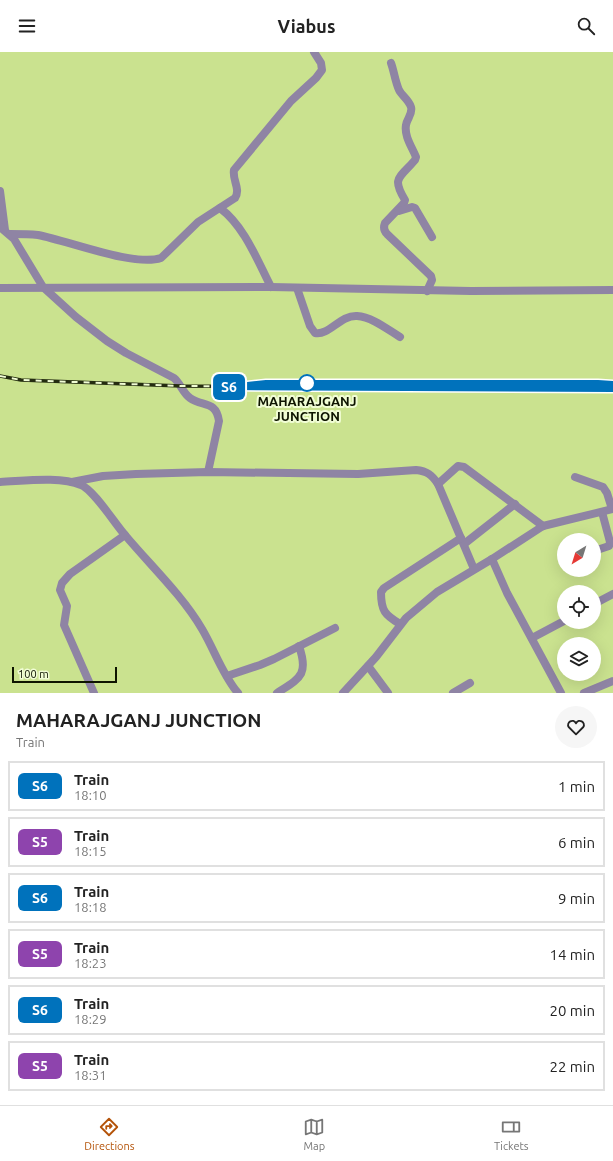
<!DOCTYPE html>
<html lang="en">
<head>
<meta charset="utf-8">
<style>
  :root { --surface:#fff; --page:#f6f6f6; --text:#222; --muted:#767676; --line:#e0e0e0; --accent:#b45309 }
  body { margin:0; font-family:Ubuntu,sans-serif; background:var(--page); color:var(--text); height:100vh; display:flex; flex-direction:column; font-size:15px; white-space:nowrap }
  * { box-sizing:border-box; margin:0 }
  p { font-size:13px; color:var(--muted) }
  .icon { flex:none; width:22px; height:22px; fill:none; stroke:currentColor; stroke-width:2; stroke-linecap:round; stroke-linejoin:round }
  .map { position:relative; height:641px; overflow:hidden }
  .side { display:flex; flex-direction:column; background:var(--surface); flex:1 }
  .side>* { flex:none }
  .badge { padding:0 8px; border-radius:6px; font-size:14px; line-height:26px }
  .needle { width:26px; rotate:218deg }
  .tools { position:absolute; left:557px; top:481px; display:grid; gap:8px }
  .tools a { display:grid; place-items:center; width:44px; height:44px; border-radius:50%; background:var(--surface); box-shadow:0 4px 16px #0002; font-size:20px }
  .scale { position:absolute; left:12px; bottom:10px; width:105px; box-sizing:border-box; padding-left:4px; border:2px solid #0e1400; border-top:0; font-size:11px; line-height:14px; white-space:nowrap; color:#0e1400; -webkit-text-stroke:3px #f1fdd5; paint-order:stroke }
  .map>.badge { position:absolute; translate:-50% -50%; box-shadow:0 0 0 2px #fff }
  .round { display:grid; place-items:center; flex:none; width:42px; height:42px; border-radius:21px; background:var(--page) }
  .headline { display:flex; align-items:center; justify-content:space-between; height:68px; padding:0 16px }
  h1 { font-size:19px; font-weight:700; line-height:30px }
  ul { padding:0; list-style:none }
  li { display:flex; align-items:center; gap:12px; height:50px; margin:0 8px 6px; padding:0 8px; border:2px solid var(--line); border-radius:0px }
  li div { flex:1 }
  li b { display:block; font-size:15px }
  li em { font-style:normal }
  li .badge { min-width:44px; font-weight:700; text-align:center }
  header { display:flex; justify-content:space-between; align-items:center; height:52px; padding:0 16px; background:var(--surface); font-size:18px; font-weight:700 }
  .menu { display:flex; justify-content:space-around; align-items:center; height:56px; border-top:1px solid var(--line); background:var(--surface); font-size:11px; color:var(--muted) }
  .menu a { display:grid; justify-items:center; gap:2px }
  .menu .current { color:var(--accent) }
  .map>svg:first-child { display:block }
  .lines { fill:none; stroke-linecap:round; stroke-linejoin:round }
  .minor { stroke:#8f84a4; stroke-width:8 }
  .rail-casing { stroke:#242c10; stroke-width:3.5 }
  .rail { stroke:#f1fdd5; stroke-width:2; stroke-dasharray:6; stroke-linecap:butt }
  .line-casing { stroke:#fff; stroke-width:9 }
  .line { stroke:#0072bc; stroke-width:6 }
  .stop-dot { fill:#fff; stroke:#0072bc; stroke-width:2 }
  .labels { text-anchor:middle; stroke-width:4; stroke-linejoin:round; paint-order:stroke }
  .stop-label { font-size:13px; font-weight:bold; fill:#0e1400; stroke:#f1fdd5 }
</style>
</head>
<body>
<header><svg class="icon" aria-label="menu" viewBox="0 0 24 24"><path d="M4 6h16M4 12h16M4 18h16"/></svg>Viabus<svg class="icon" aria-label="search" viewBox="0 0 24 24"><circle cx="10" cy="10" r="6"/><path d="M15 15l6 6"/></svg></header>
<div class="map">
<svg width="613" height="641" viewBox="0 0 613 641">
  <rect width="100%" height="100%" fill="#cae28f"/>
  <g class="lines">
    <g class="minor">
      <path d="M391,11C394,19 395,29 399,38C402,44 409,48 411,55C413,62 407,66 406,73C404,84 412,95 416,105L415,108C400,126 391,125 405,148L404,151L385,171C383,176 384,179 387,182L431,224L432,228L427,239"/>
      <path d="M0,139L5,178"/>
      <path d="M220,156C245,175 257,208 271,235"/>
      <path d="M399,159L412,155L415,156L432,185"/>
      <path d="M0,175L14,187L43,235L76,265L107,289L126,301L174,326C181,332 182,340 190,346C202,355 216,348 219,369L208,420"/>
      <path d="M10,182C19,182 29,182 38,183C69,189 134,215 161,206L198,170L235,146C241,137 232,128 234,118L291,49L316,26L322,18L321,11L314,0"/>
      <path d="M0,236L271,235L471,239L613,238"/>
      <path d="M297,236L310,274L315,281C329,284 340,263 357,264C372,265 387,277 400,285"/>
      <path d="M575,425L603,435L607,441L612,457"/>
      <path d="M0,430C24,429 60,424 81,433C94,438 115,472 125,483C151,514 182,543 202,577C214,597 223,624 238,641"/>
      <path d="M72,430L103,424L136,422L208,420L358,422L416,418C427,419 432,423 438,432L474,517"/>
      <path d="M438,432L458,414L464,415L543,474"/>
      <path d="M464,492L515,452"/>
      <path d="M594,499L609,494L610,490L602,460"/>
      <path d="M492,507L507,541L561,641"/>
      <path d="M594,552L613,542"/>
      <path d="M400,572C385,563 381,559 381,540L384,536L461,486"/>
      <path d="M532,586L564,569"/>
      <path d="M368,614L388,641"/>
      <path d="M227,624L260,613L274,607L335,576"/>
      <path d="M94,641L64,573L67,554L60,538L62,531L70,522L125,483"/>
      <path d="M277,641C300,626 309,623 299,594"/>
      <path d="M343,641L376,605L406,566L437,540L492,507L543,474L613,457"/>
      <path d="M453,641L470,631"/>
      <path d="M584,641L613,629"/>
    </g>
    <g class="rail-casing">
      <g id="rail">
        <path d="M0,324L21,328L181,334L613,337"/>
        <path d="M493,331H589"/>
      </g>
    </g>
    <use href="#rail" class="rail"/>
  </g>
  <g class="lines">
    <g class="line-casing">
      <path id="line" d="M613,332L598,331H266L229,335L613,337"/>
    </g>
    <use href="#line" class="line"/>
  </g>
  <circle class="stop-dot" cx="307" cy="331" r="8"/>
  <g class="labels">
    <g class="stop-label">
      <text x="307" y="354">MAHARAJGANJ<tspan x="307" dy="15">JUNCTION</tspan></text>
    </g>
  </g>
</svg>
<div class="tools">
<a><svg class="needle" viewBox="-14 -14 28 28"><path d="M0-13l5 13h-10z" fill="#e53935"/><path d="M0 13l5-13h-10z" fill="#767676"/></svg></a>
<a><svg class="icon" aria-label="locate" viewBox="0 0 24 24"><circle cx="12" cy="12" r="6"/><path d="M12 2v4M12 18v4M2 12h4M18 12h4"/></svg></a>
<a><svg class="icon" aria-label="layers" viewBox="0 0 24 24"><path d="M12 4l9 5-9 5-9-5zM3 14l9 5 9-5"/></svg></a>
</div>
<div class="scale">100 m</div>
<b class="badge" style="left:229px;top:335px;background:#0072bc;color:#fff">S6</b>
</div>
<section class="side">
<div class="headline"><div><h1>MAHARAJGANJ JUNCTION</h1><p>Train</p></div><a class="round"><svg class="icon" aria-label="heart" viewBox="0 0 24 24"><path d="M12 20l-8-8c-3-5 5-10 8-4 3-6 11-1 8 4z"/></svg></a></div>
<ul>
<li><span class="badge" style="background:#0072bc;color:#fff">S6</span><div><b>Train</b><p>18:10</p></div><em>1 min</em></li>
<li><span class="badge" style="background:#8e44ad;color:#fff">S5</span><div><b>Train</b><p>18:15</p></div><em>6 min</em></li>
<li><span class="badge" style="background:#0072bc;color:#fff">S6</span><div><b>Train</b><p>18:18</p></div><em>9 min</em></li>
<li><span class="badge" style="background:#8e44ad;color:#fff">S5</span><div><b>Train</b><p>18:23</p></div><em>14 min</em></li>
<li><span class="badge" style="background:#0072bc;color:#fff">S6</span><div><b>Train</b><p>18:29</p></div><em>20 min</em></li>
<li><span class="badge" style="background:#8e44ad;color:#fff">S5</span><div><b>Train</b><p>18:31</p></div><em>22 min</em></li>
</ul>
</section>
<nav class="menu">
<a class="current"><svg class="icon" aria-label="directions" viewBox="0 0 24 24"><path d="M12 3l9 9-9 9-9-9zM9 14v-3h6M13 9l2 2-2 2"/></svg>Directions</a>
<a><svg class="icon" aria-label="map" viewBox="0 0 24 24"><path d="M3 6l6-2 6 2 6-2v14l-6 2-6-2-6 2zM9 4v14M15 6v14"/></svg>Map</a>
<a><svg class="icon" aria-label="tickets" viewBox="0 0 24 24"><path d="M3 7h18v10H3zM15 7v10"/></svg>Tickets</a>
</nav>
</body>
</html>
